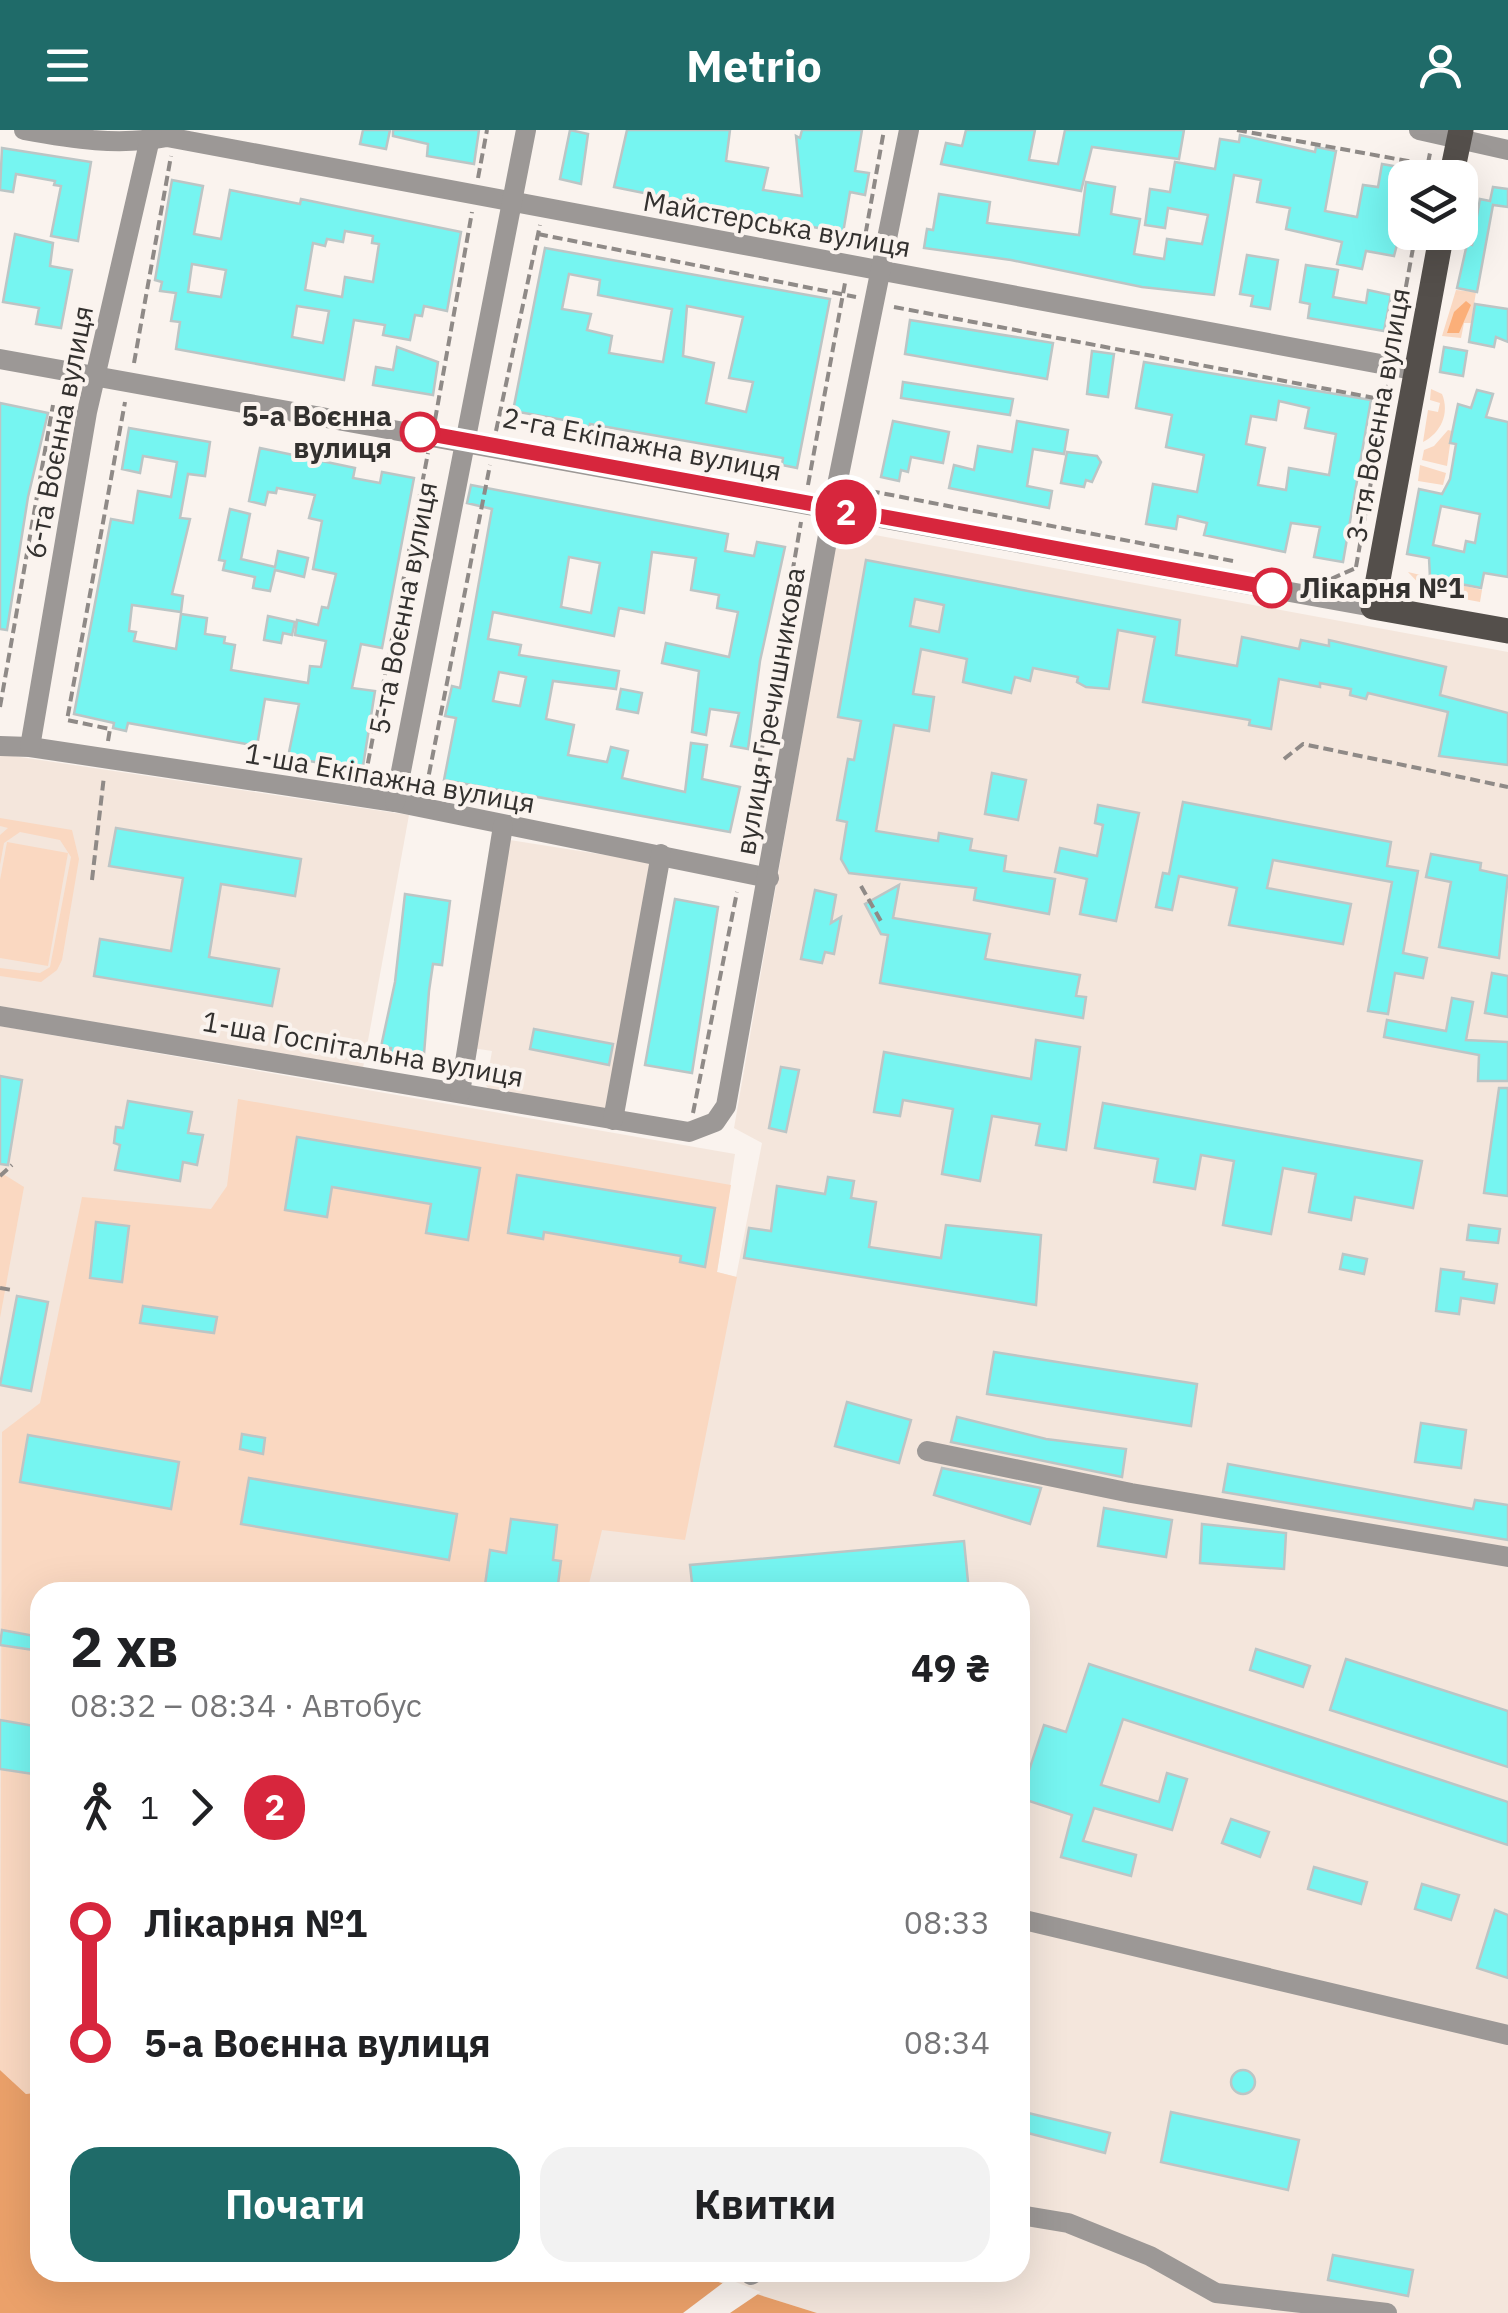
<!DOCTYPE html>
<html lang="uk">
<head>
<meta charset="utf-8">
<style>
  :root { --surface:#fff; --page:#f2f2f2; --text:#202124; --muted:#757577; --accent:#1f6b69 }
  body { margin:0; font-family:"IBM Plex Sans",sans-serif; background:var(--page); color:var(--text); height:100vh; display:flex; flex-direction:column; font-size:38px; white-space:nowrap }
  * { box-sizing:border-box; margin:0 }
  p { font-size:32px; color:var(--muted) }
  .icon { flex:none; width:55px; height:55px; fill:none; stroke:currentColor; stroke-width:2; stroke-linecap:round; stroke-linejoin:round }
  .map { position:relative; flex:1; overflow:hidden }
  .details { position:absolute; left:30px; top:1452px; width:1000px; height:700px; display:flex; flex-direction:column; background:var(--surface); border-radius:30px; box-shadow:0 10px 40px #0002 }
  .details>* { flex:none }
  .badge { padding:0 20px; border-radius:32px; font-size:35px; line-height:65px }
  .tools { position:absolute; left:1388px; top:30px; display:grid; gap:20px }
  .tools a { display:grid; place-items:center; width:90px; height:90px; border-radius:20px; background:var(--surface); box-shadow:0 10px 40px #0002; font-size:50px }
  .map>.badge { position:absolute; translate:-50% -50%; box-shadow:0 0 0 5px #fff }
  .legs { display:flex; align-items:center; gap:15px; height:110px; padding:0 40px; font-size:32px }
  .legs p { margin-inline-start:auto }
  .summary { display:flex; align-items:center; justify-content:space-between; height:170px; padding:0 40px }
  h1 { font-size:55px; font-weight:800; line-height:75px }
  .action { display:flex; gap:20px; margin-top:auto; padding:20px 40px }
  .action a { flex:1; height:115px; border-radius:30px; background:var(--accent); color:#fff; font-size:40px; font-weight:800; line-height:115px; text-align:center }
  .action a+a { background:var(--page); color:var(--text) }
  ul { padding:0 40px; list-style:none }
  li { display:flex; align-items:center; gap:35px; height:120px; font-size:38px }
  li i { display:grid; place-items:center; width:15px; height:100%; margin:0 12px; background:currentColor }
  li i::after { content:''; width:25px; height:25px; margin:-12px; border:8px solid; border-radius:50%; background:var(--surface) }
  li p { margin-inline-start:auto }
  li:first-child i { background:linear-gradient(#0000 50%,currentColor 0) }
  li:last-child i { background:linear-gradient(currentColor 50%,#0000 0) }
  header { display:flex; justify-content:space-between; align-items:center; height:130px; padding:0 40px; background:var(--accent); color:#fff; font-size:45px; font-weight:800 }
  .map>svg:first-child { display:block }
  .built { fill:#f4e6dc }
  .green { fill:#fad8c1 }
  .forest { fill:#fbaf79 }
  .water { fill:#eba16a }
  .pier { fill:#faf3ee }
  .building { fill:#76f5f1; stroke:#bcc5c5; stroke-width:2.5; fill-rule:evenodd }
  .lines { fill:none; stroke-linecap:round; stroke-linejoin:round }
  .path { stroke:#8f8a87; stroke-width:4; stroke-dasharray:10 5; stroke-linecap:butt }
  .minor { stroke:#9c9896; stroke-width:20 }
  .major { stroke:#544f4b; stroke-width:25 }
  .line-1-casing { stroke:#fff; stroke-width:22 }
  .line-1 { stroke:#d7263d; stroke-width:15 }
  .stop-1-dot { fill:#fff; stroke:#d7263d; stroke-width:5 }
  .labels { text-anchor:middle; stroke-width:8; stroke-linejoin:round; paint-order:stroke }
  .street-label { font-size:28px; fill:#33312f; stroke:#faf3ee }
  .stop-label { font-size:28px; font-weight:bold; fill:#33312f; stroke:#faf3ee; text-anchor:end }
</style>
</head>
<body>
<header><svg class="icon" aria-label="menu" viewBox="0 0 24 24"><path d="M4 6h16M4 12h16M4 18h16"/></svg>Metrio<svg class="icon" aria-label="person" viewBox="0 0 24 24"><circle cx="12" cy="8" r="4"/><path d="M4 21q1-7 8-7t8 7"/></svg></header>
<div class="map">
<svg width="1508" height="2183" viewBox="0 0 1508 2183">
  <rect width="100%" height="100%" fill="#faf3ee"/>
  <g class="built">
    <path d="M848,400L1508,522V2183H817L690,2143L1020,2142V1462H40V1962L0,1940V896L735,1024L717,1142L736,1147L762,1013L734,998L835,416Z"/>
    <path d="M0,624L409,685L363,938L0,876Z"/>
    <path d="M504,709L650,732L608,979L489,960L486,955L492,921L472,918Z"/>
  </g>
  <g class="green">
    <path d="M1456,160L1476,162L1471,193H1464L1461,208L1442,206Z"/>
    <path d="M1431,259L1442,264C1450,283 1441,303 1423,312L1428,280L1438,282L1440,273L1430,270Z"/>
    <path d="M1448,300L1452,301L1447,336L1422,330L1424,320L1434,316Z"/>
    <path d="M1420,335L1446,343L1443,355L1418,351Z"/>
    <path d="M1408,442L1482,460L1480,472L1427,462Z"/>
    <path d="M0,688L72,700L79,729L62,830L57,840L41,852L0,846V838L40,843L50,837L71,727L60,710L20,702L4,713L0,735V705L8,698L0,696Z"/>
    <path d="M7,712L68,723L48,836L0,828V750Z"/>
    <path d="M238,969L731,1055L717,1142L737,1147L685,1410L602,1400L587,1462H40V1962L26,1964L0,1940L2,1302L40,1273L82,1067L211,1079L227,1056Z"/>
    <path d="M0,1042L24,1057L0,1188Z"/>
  </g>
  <path class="forest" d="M1466,171L1471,175L1459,203H1447L1454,182Z"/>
  <path class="water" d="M0,1940L26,1964L40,1962V2142L690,2143L817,2183H0Z"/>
  <path class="pier" d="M728,2149L761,2162L730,2183H683Z"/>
  <g class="building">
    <path d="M363,0H390L386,19L360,14Z"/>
    <path d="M393,0H479L474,34L427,26L428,14L393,6Z"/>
    <path d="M570,0L588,4L581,54L560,49Z"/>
    <path d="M627,0H730L726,31L768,38L763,60L802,66L796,6L800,8L802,0H862L855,41L869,43L865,65L850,62L843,103L614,57Z"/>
    <path d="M966,0H1035L1029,30L1058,34L1065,0H1184L1179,29L1092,17L1081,61L941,34L946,13L962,16Z"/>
    <path d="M1240,5L1315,22L1316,17L1336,21L1325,81L1357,87L1363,55L1378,57L1382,34L1405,38V84L1394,126L1366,121L1362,139L1337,134L1342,112L1286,99L1290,78L1257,72L1261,50L1234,45L1214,165L1142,157L1011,130L924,118L927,99L933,100L939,64L990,72L987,93L1079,105L1086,52L1115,57L1111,84L1140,89L1134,124L1164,129L1167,109L1202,114L1208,85L1168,78L1165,98L1145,95L1150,59L1170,62L1175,32L1215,39L1220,9L1239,12Z"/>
    <path d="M2,18L91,32L78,111L51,106L61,56L54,55L55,51L16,44L13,62L0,60Z"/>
    <path d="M172,50L203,56L194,104L221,109L230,60L300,74L301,69L461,102L447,181L424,176L422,186L415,185L410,210L383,205L385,195L354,190L344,250L176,219L180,192L171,191L176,163L160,161L162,152L155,150ZM345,101L373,106L372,113L379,114L373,152L345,147L342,167L305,160L313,113L325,116L327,109L343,112ZM192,134L226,140L221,167L188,162ZM297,176L329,181L323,213L292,207Z"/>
    <path d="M1493,57L1508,59V77L1493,75L1477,162L1457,158L1467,114L1472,115L1480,69L1490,71Z"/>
    <path d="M15,104L53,113L50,136L72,140L61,198L36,194L39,178L3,172Z"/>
    <path d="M545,118L830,169L797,338L782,335L783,328L590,294L588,303L568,300L570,291L513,281ZM569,144L600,150L598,165L672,179L663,232L609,223L612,206L587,200L591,184L562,179ZM687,176L743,187L729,248L753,252L746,282L706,273L714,233L683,226Z"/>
    <path d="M1247,125L1278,130L1270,179L1251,176L1253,166L1240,164Z"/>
    <path d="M1306,135L1338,140L1333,167L1366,173L1368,160L1391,165L1384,201L1308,188L1310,174L1300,172Z"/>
    <path d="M1475,174L1508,179V212L1496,207L1494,217L1469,212Z"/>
    <path d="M910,190L1053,213L1047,249L905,224Z"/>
    <path d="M397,217L438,232L433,265L373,255L376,237L393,240Z"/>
    <path d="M1444,217L1467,221L1463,246L1440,242Z"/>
    <path d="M1092,221L1114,224L1108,267L1087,264Z"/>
    <path d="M1144,232L1371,270L1343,432L1314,427L1320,397L1291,393L1285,422L1204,405L1207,393L1178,386L1176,399L1146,394L1153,354L1197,362L1204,325L1166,317L1172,285L1136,278ZM1279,271L1309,278L1305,298L1336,304L1329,345L1289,338L1286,360L1258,355L1265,318L1246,314L1251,286L1276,290Z"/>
    <path d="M903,252L1013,269L1010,285L901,268Z"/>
    <path d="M1477,260L1493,264L1486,287L1508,292V447L1484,443L1481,458L1430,448L1429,428L1407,424L1419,359L1442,364L1450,349L1456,314L1450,313L1458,274L1471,278ZM1441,376L1480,384L1475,413L1466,411L1464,422L1433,415Z"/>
    <path d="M0,273L48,283L28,367L7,500L0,499Z"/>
    <path d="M893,291L949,302L943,333L911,327L908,342L901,340L899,351L881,347Z"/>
    <path d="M1017,291L1068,300L1064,324L1033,319L1027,356L1052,361L1049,378L949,358L954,335L974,340L978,316L1012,322Z"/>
    <path d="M129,298L210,312L205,346L188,344L180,388L190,389L172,464L183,466L181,482L132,475L129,501L136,502L134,511L176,519L181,484L207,488L205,504L225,507L224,513L235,515L231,540L308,553L310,536L321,537L326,511L295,505L297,490L318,495L322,477L328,478L336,444L313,439L322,391L309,388L315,365L277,358L276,363L268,362L265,375L249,371L260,318L355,338L353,348L380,353L382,342L414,348L382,518L361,514L352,558L375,561L363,636L352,634V639L288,627L299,574L265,569L257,616L128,593L126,601L113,598L114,593L74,584L111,389L133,393L138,361L171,367L177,332L143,326L140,343L122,339Z"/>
    <path d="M1067,322L1097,326L1101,332L1092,352L1086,350L1084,357L1061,353Z"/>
    <path d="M471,355L728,404L725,421L754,426L757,412L785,417L760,531L748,619L731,616L739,583L710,579L706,605L692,602L699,541L662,533L666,513L729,527L738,482L717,478L719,465L691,460L696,428L652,422L644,483L619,478L614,506L493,482L488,509L521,515L519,525L619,541L616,559L553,551L546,589L574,595L568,625L607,632L611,617L628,621L622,648L685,662L691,613L707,615L702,649L740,657L730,702L444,650L456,588L445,586L452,556L460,558L492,379L467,373ZM569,427L600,433L591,483L561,477ZM499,542L526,547L520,576L493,571Z"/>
    <path d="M230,379L250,384L241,429L275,437L278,421L308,428L304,447L275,440L270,461L253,458L255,447L223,440L225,431L219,430Z"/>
    <path d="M866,430L1180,490L1176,525L1237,536L1242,507L1299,519L1301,510L1329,516V510L1446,537L1440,565L1508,583V635L1439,626L1448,582L1368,563L1366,569L1350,565L1351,559L1320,553V557L1279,549L1271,599L1249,595L1250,590L1143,572L1155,507L1118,500L1109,559L1086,557L1077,552L1078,547L1033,538L1030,551L1015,547L1011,563L963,552L967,529L921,519L913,564L934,567L929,601L894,595L876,701L938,711L939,703L972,709L970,720L1006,726L1004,741L1055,749L1049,784L974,770L976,758L849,743L841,729L847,692L837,690L848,629L854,630L861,591L838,587ZM915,469L944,475L939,502L910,496Z"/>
    <path d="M268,486L295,492L292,505L283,503L281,513L264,510Z"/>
    <path d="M621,559L642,563L638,583L617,579Z"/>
    <path d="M992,643L1026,650L1018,690L985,684Z"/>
    <path d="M1183,672L1391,712L1387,736L1418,741L1403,823L1427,828L1423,848L1395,843L1388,884L1368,881L1392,752L1273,730L1267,758L1351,774L1343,814L1229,795L1237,758L1179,746L1172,780L1156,777L1163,743L1169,744Z"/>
    <path d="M1098,675L1139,683L1116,791L1080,784L1087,749L1055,742L1060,718L1097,726L1103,695L1095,693Z"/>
    <path d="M116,698L301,729L295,766L221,754L209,827L279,839L272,876L94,846L100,809L171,821L183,748L109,736Z"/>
    <path d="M1431,724L1481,733L1480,740L1508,746L1499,828L1439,817L1451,752L1426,747Z"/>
    <path d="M899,755L893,788L990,804L985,829L1080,845L1076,866L1086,867L1083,888L880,853L888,805L881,804L865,774Z"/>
    <path d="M815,760L836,765L831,793L841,787L834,824L825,822L822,833L801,829Z"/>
    <path d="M405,764L450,771L442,835L433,834L429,861L424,924L415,923L414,927L390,923L391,918L381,917L395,852Z"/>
    <path d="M675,769L718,777L692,943L645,935Z"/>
    <path d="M1492,843L1508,846V887L1485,883Z"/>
    <path d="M1452,868L1473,872L1466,910L1508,912V951H1478L1479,925L1384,907L1387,890L1446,901Z"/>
    <path d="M534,899L613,914L609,935L530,919Z"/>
    <path d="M1036,910L1080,917L1066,1020L1036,1015L1040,994L992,986L980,1051L942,1044L953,979L903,970L900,986L874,982L884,922L1031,949Z"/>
    <path d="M781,937L799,940L786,1002L769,998Z"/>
    <path d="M0,946L22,950L8,1035L0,1034Z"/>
    <path d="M1499,958H1508V1066L1484,1063Z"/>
    <path d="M128,971L192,982L188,1003L203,1005L197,1035L183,1032L180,1051L115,1040L120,1015L114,1013L116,997L123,998Z"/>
    <path d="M1103,973L1422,1031L1413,1078L1355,1067L1351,1090L1309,1082L1316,1044L1283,1038L1271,1104L1223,1095L1234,1031L1201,1025L1195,1059L1154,1052L1158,1029L1095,1018Z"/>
    <path d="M297,1007L480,1038L468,1110L426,1103L431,1074L332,1057L327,1087L285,1080Z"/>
    <path d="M517,1045L715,1078L705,1137L680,1132L681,1126L544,1102L543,1109L508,1103Z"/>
    <path d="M828,1047L854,1051L851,1068L876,1072L869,1117L941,1128L946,1095L1041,1105L1036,1175L744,1128L749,1098L771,1101L777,1056L825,1064Z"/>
    <path d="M96,1092L129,1096L122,1152L90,1148Z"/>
    <path d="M1469,1095L1500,1099L1498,1113L1467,1110Z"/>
    <path d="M1343,1124L1367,1129L1364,1144L1340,1139Z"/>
    <path d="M1441,1139L1464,1142L1463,1149L1497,1154L1494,1173L1461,1168L1459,1184L1436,1181Z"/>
    <path d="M17,1166L48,1172L31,1261L0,1255Z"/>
    <path d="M143,1176L217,1187L214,1203L140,1193Z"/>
    <path d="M994,1222L1197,1254L1191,1296L987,1264Z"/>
    <path d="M847,1272L911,1290L899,1333L835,1316Z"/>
    <path d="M957,1287L1046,1309L1126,1319L1122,1347L951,1312Z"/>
    <path d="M1421,1293L1466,1300L1461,1338L1415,1332Z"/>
    <path d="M242,1304L265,1308L263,1324L240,1319Z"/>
    <path d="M28,1305L179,1332L171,1379L20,1352Z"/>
    <path d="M1228,1334L1473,1379L1475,1370L1508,1375V1410L1223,1362Z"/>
    <path d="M942,1338L1041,1358L1030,1394L934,1365Z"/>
    <path d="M249,1348L457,1384L449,1430L241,1394Z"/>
    <path d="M1104,1378L1172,1390L1166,1427L1098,1416Z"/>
    <path d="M511,1389L557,1395L553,1430L561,1431L557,1462H484L490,1420L506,1423Z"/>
    <path d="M1202,1394L1286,1403L1284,1439L1200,1433Z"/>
    <path d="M964,1411L969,1462H693L690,1435Z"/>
    <path d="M2,1500L40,1507V1521L0,1515Z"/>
    <path d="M1256,1519L1310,1536L1303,1557L1250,1540Z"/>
    <path d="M1346,1529L1508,1581V1637L1330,1580Z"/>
    <path d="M1089,1534L1508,1672V1715L1123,1589L1101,1655L1159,1672L1167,1643L1187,1649L1172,1700L1094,1678L1083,1711L1136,1725L1131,1746L1061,1727L1072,1685L1020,1668L1044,1595L1066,1602Z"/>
    <path d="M0,1590L40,1597V1645L0,1639Z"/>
    <path d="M1231,1689L1269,1702L1260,1727L1222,1713Z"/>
    <path d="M1314,1737L1367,1752L1361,1774L1308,1759Z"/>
    <path d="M1422,1754L1459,1765L1451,1790L1415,1779Z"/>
    <path d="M1495,1780L1508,1785V1848L1477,1838Z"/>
    <circle cx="1243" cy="1952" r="12"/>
    <path d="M1020,1981L1110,2003L1105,2023L1020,2001Z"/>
    <path d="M1171,1982L1299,2010L1288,2060L1161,2032Z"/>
    <path d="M1333,2125L1413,2140L1408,2166L1328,2150Z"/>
  </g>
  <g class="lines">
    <g class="path">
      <path d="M1237,0L1435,36"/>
      <path d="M478,48L487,0"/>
      <path d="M1425,48L1430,23"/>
      <path d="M538,104L856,167"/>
      <path d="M863,118L884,0"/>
      <path d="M894,177L1385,270"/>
      <path d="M1395,216L1416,102"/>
      <path d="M134,233L171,26"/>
      <path d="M435,290L472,82"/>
      <path d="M496,301L540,95"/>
      <path d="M808,355L845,153"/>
      <path d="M855,358L1233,431"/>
      <path d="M1356,437L1388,255"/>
      <path d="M1331,449L1358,437"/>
      <path d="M0,577L53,275"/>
      <path d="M108,611L110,599L67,590L125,272"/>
      <path d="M1284,629L1303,614L1508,657"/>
      <path d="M365,648L428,323"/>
      <path d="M426,659L490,335"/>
      <path d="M744,723L801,392"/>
      <path d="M92,750L104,646"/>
      <path d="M861,756L882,793"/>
      <path d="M693,983L737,762"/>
      <path d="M0,1046L12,1035"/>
      <path d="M0,1158L12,1160"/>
    </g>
    <g class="minor">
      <path d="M24,0C73,9 118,16 167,7L1418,241"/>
      <path d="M1419,0L1508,20"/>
      <path d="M0,229L1373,477"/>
      <path d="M0,616L30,617L395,672L769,748"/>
      <path d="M30,617L87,282L152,0"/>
      <path d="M395,672L526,0"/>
      <path d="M0,886L689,1002L715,992L726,976L837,355L909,0"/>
      <path d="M460,963L503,696"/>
      <path d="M613,990L661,724"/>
      <path d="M927,1321L1131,1363L1508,1427"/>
      <path d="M1020,1789L1508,1905"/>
      <path d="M1020,2085L1068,2093L1150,2126L1216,2163L1387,2183"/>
      <path d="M751,2145L756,2142"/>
    </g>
    <g class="major">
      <path d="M1451,48L1461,0"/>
      <path d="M1442,102L1373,477L1508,501"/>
    </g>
  </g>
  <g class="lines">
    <g class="line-1-casing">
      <path id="line-1" d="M420,302L1272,458"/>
    </g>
    <use href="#line-1" class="line-1"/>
  </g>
  <g class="stop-1-dot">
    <circle cx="420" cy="302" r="18"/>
    <circle cx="1272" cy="458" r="18"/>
  </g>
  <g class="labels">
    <g class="street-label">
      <text transform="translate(777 94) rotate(10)" y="10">Майстерська вулиця</text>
      <text transform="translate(1378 285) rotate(-80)" y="10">3-тя Воєнна вулиця</text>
      <text transform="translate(59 302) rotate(-79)" y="10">6-та Воєнна вулиця</text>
      <text transform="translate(642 314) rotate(11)" y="10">2-га Екіпажна вулиця</text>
      <text transform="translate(403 478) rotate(-79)" y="10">5-та Воєнна вулиця</text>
      <text transform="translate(770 581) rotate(-80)" y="10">вулиця Гречишникова</text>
      <text transform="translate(390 648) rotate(10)" y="10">1-ша Екіпажна вулиця</text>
      <text transform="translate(363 919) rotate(10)" y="10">1-ша Госпітальна вулиця</text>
    </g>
    <g class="stop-label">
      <text x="392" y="296">5-а Воєнна<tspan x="392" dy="32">вулиця</tspan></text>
      <text x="1300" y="468" text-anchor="start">Лікарня №1</text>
    </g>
  </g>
</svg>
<div class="tools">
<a><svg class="icon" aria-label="layers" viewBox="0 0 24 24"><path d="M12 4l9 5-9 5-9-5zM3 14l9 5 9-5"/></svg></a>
</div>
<b class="badge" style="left:846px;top:382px;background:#d7263d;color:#fff">2</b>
<section class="details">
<div class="summary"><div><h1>2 хв</h1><p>08:32 – 08:34 · Автобус</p></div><b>49 ₴</b></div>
<div class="legs"><svg class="icon" aria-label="walk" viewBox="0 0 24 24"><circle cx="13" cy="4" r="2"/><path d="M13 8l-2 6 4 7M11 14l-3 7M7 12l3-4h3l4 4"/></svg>1<svg class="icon" aria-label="forward" viewBox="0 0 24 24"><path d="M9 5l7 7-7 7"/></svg><b class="badge" style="background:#d7263d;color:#fff">2</b></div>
<ul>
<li><i style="color:#d7263d"></i><b>Лікарня №1</b><p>08:33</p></li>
<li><i style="color:#d7263d"></i><b>5-а Воєнна вулиця</b><p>08:34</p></li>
</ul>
<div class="action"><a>Почати</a><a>Квитки</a></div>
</section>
</div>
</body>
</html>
